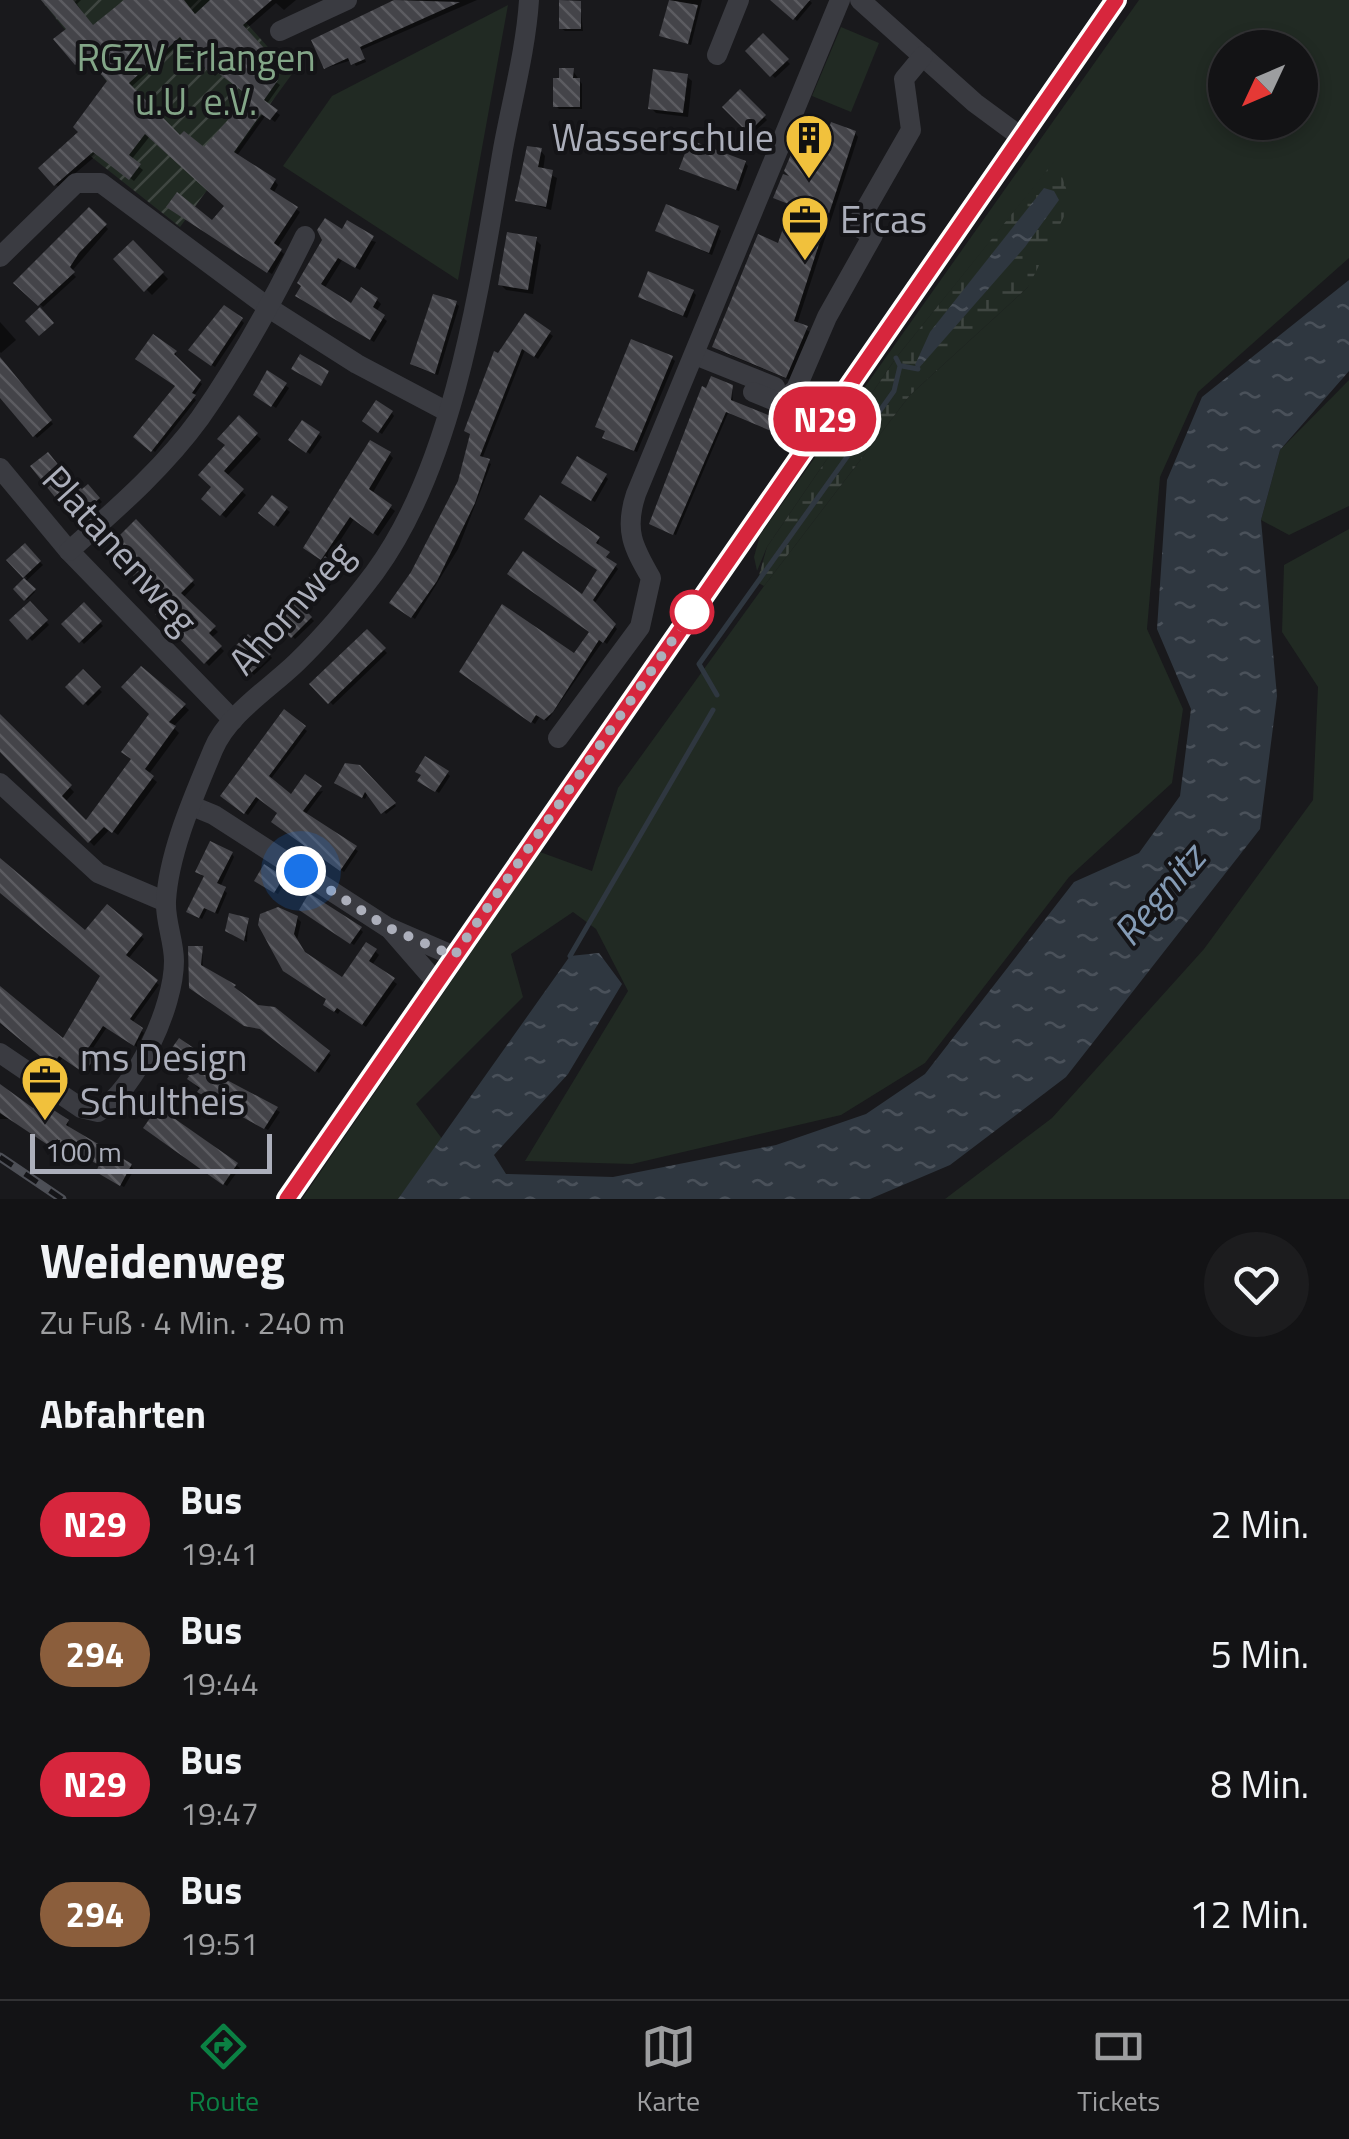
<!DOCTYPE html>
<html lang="de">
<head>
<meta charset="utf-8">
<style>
  :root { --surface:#131315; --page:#1c1c1e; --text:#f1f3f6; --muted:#9d9ea0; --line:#323234; --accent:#0b8043 }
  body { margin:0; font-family:"Titillium Web",sans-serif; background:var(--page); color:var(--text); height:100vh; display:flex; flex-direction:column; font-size:38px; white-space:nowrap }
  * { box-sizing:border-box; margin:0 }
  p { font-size:32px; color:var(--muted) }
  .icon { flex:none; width:55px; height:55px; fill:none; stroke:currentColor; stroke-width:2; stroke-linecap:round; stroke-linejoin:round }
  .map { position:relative; height:1199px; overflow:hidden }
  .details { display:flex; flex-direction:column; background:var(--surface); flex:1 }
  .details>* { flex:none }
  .badge { padding:0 20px; border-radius:32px; font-size:35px; line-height:65px }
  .needle { width:65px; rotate:226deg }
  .tools { position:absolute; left:1208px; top:30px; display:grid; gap:20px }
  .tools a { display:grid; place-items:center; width:110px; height:110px; border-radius:50%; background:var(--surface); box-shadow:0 5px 15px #0003,0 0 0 2px var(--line); font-size:50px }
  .scale { position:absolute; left:30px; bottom:25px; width:242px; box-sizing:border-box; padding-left:10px; border:5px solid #acafbb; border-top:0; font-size:28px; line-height:35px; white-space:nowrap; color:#acafbb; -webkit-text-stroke:8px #141417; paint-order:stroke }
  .you { position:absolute; width:50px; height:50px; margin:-25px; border:8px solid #fff; border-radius:50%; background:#1a73e8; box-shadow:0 0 0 15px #1a73e833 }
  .map>.badge { position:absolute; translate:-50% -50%; box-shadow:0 0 0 5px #fff }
  h2 { padding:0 40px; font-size:38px; line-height:90px }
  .round { display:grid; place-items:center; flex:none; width:105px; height:105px; border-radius:52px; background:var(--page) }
  .summary { display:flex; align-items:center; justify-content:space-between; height:170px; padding:0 40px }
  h1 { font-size:48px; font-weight:700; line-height:75px }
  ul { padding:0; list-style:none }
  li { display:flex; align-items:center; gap:30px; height:130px; padding:0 40px }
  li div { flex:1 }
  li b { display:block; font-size:38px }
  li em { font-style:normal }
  li .badge { min-width:110px; font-weight:700; text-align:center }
  .tabs { display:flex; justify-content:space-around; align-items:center; height:140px; border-top:2px solid var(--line); background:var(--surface); font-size:28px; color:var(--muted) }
  .tabs a { display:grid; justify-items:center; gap:5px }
  .tabs .current { color:var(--accent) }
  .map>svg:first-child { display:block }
  .green { fill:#212a23; fill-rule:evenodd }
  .wetland { fill:url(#wetland-marsh) }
  .garden { fill:url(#garden-furrows) }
  .water { fill:url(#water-ripples) }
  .shadow { fill:#0007; fill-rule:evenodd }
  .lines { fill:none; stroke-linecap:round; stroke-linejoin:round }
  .stream { stroke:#2f3740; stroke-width:5 }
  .building { fill:url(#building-back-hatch); fill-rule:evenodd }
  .minor { stroke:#3a3b41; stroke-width:20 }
  .rail-casing { stroke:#4d4f56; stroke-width:9 }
  .rail { stroke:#141417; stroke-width:5; stroke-dasharray:15; stroke-linecap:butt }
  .line-casing { stroke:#fff; stroke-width:22 }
  .line { stroke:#d7263d; stroke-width:15 }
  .walk { stroke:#acafbb; stroke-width:10; stroke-dasharray:0 18 }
  .stop-dot { fill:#fff; stroke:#d7263d; stroke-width:5 }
  .labels { text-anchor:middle; stroke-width:8; stroke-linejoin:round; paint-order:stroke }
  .park-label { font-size:38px; fill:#83a688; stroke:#141417 }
  .poi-label { font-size:38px; fill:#acafbb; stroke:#141417; text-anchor:start }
  .street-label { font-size:38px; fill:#acafbb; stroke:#141417 }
  .water-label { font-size:40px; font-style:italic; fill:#849bb5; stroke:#141417 }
</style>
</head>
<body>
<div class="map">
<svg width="1349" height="1199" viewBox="0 0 1349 1199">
  <defs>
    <pattern id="wetland-marsh" width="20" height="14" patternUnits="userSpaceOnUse" patternTransform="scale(2.5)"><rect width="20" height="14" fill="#212a23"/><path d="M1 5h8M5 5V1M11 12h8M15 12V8" fill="none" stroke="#3f4641"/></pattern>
    <pattern id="garden-furrows" width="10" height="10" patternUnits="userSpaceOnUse" patternTransform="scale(2.5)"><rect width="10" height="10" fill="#212a23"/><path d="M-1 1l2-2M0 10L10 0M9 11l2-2" fill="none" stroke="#3f4641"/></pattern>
    <pattern id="water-ripples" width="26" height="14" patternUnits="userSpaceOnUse" patternTransform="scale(2.5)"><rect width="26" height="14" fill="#2f3740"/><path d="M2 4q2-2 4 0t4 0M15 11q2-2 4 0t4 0" fill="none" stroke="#4a515a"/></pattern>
    <pattern id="building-back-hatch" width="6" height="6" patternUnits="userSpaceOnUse" patternTransform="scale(2.5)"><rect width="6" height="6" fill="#444449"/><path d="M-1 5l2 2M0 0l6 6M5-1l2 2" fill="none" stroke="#5c5c61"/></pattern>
  </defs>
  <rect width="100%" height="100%" fill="#19191c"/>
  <g class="green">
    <path d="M1139,0H1349V258L1198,392L1160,477L1147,629L1183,709L1172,783L1069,877L925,1063L841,1115L632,1164L525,1161L628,991L596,929L573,912L511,954L523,997L416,1104L443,1140L398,1199H302L540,852L592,871L618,788L764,586L910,395L1028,287L1056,160L896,358L767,547L757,571L754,557L760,535ZM1225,48H1300V122H1225Z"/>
    <path d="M508,5L458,280L283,166L332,96Z"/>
    <path d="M841,27L879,43L851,112L812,96Z"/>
    <path d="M1349,380V506L1289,535L1261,520L1280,450Z"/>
    <path d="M1349,529V1199H945L1052,1118L1204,949L1313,800L1318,687L1282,632L1284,565Z"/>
  </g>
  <path class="wetland" d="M1056,159L1071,203L1028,287L910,395L764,586L757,582L767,547L896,358Z"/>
  <path class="garden" d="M41,0H226L292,74L180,227L89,155L125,104Z"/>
  <g class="water">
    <path d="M1044,188L1054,191L1059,200L1025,247L918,369L915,365L930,332Z"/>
    <path d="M1349,280V371L1280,450L1261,520L1277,696L1260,829L1066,1077L950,1165L870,1199H398L570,956L599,953L622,984L568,1074L494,1155L506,1174L613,1177L776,1145L866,1114L925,1074L1074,882L1139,853L1180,796L1191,709L1157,629L1167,480L1202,397Z"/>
  </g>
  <g class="shadow">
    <path d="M45,0H81L77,4L93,28L128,0H296L284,10L276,3L245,30L276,64L265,74L280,85L266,105L280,115L275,122L266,115L236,157L275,181L278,185L274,192L300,212L277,248L284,254L272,274L173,211L213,223L227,206L150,136L131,160L143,170L134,181L98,154L59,187L55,184L111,81L91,58L80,67L57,40L69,30ZM184,39L215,76L219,72L252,97L204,150L181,139L130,88Z"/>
    <path d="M403,0H477L361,50L366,62L356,66L352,60L326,68L314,41Z"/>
    <path d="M669,0H702L691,45L662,36Z"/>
    <path d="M773,0H809L812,3L797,21Z"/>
    <path d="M580,4L583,31H565L561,28Z"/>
    <path d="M763,37L790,64L775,78L748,51Z"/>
    <path d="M573,71L582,84V109H559L556,106Z"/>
    <path d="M686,76L692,81L688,117L656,113L651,108Z"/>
    <path d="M740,93L767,120L752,134L725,107Z"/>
    <path d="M855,133L858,137L797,324L810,332L790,380L718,350L715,346L780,247L793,207L776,197L821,165Z"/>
    <path d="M541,151L545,156L543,171L557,178L551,210L518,200Z"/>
    <path d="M745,163L748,166L739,191L685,171Z"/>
    <path d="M89,210L108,229L71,272L76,277L43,307L17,283Z"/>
    <path d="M718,228L721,231L712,255L658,231Z"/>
    <path d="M342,232L376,242L360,270L342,260L324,289L352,306L377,300L381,304L376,312L387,321L374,342L302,299Z"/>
    <path d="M536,240L541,245L533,294L506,290L500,284Z"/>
    <path d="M133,243L168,279L152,295L116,259Z"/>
    <path d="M693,292L696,295L687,318L640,297Z"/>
    <path d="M455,303L459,306L438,375L416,367L413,364L421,331Z"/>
    <path d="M525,316L553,336L538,359L525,350L482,459L491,464L458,549L415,619L396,606L460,482L499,356Z"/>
    <path d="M241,320L244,323L215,367L194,353Z"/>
    <path d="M0,322L16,340L1,353L0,352Z"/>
    <path d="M153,337L176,353L175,358L202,384L193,397L196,400L155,452L136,436L178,387Z"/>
    <path d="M671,358L675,361L637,452L608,440L607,432Z"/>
    <path d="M0,360L53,424L37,438L0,395Z"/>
    <path d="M268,373L289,388L276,408L260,397Z"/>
    <path d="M732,387L733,403L788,426L808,399L812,403L786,437L728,413L676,535L654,526Z"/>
    <path d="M391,412L394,416L382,434L368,424Z"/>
    <path d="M239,419L261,439L226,477L246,495L226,518L205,499L215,488Z"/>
    <path d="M318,434L322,437L310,454L295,443Z"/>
    <path d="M389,454L393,458L372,494L395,511L378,536L354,519L327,561L340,572L326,591L314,583L324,561L310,551Z"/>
    <path d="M48,455L82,493L88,487L102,502L79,522L34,466Z"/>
    <path d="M605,476L608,479L595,502L567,485Z"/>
    <path d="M272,498L290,512L278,527L261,513Z"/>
    <path d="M530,521L599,539L598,547L618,569L594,604L617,629L607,644L603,641L547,721L540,716L535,724L465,674L575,657L592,633L583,597L600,570Z"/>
    <path d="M136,523L195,585L183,598L218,632L211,638L224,651L209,666L159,614L166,607L147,566Z"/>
    <path d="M24,546L43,565L25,582L35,592L27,600L16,589L27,578L10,560Z"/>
    <path d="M30,604L49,625L32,641L13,620Z"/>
    <path d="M297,604L314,621L295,639L279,622Z"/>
    <path d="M84,606L103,626L84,644L65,624Z"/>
    <path d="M367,633L387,653L333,705L313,684Z"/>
    <path d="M253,637L272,658L254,675L232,652Z"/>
    <path d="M141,669L189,710L173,727L179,733L148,775L157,782L118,835L110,829L94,846L0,749V716L74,792L65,802L87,823L134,760L152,714Z"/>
    <path d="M83,673L102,692L88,706L69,687Z"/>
    <path d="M284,713L307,731L270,780L291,797L323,791L305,815L358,851L344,872L277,825L280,813L260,798L248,815L226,799Z"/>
    <path d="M359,767L396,806L386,814L368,793L365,799L340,785Z"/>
    <path d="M447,773L450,776L439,793L424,783Z"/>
    <path d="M232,854L234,857L220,887L227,893L218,914L207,909L202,919L192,914L206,877L201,875Z"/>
    <path d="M0,862L86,933L107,907L144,939L128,959L159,985L132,1023L144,1033L137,1047L107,1027L87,1057L95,1064L88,1074L63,1057L56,1067L0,1024V991L63,1041L103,976L0,890Z"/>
    <path d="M282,879L285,882L278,894L260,883Z"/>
    <path d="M305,912L360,929L363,932L354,945Z"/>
    <path d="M297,918L301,922L297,940L307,956L342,980L375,951L379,955L372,965L397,984L366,1027L341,1009L338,1014L329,1008V1000L285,969Z"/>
    <path d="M248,921L247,942L231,934Z"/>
    <path d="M202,949L203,969L331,1055L319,1073L266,1031L238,1020L195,991Z"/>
    <path d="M202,1057L224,1081L280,1112L268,1130L203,1094L190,1079Z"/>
    <path d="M0,1087L34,1111L68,1122L69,1129L131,1166L134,1170L124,1187L102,1175V1166L59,1144L56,1149L10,1119H0Z"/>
    <path d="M159,1111L240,1168L227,1186L150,1131Z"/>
  </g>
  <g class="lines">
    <g class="stream">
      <path d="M902,366L918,369"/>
      <path d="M717,695L699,664L894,391L900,366L896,358"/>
      <path d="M570,956L713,710"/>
    </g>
  </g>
  <g class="building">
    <path d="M41,0H73L93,25L124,0H184L195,14L210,0H272L243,25L274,59L263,70L278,80L264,100L278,110L270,120L261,114L234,152L276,179L270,189L298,207L274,243L282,249L267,273L166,207L177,192L212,220L224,206L145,134L129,155L141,164L129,180L93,152L54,186L38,168L78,132L73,127L107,81L86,56L75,65L53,39L66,29ZM180,37L210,74L214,70L249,96L204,147L184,131L180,135L129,83Z"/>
    <path d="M394,0L460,2L360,47L365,59L351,65L348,58L324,69L311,40Z"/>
    <path d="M559,0L581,1V29H559Z"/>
    <path d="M669,0L698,5L688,44L659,36Z"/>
    <path d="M770,0H810L793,20Z"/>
    <path d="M763,33L789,59L770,77L745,51Z"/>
    <path d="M559,68H574L573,78H580V107H553V78H559Z"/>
    <path d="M653,69L688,74L683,113L648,109Z"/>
    <path d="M740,89L766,115L748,133L722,107Z"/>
    <path d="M831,122L856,131L794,321L808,326L786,378L712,347L758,234L778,243L791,205L773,198L783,174L789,176L784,171L792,152L819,162Z"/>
    <path d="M690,140L746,161L736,190L679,169Z"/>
    <path d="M527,146L542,148L538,167L553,170L546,207L515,201Z"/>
    <path d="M666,204L719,226L709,253L655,231Z"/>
    <path d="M89,207L107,224L79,253L70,267L75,272L38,306L13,283Z"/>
    <path d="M325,218L342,229L347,220L374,236L355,268L338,258L321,284L351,303L361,287L378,298L373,307L385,315L370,340L295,296L301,286L297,283L322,240L317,230Z"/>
    <path d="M507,232L537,237L528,290L498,285Z"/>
    <path d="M133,240L164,272L144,292L113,259Z"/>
    <path d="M648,271L694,290L683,316L638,297Z"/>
    <path d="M433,294L457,301L435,374L410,364Z"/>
    <path d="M224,305L243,318L211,366L188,350Z"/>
    <path d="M40,307L54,323L39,336L25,321Z"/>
    <path d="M525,313L551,331L534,357L522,349L480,456L490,459L475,503L437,581L411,618L389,603L411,572L458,481L470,434L464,431L494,351L498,353Z"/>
    <path d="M153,334L177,351L174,354L201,380L192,393L196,395L151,452L133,437L175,386L135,359Z"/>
    <path d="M631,339L673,356L634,451L602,438L605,431L595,427Z"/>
    <path d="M300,354L329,371L321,386L291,369Z"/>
    <path d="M0,357L52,420L33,437L0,398Z"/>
    <path d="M267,370L287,383L271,407L253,395Z"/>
    <path d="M711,376L733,385L731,400L783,421L781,417L808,396L811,398L783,436L726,412L673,535L649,524L702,386L706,388Z"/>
    <path d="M376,400L393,411L378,433L362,421Z"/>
    <path d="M239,415L258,433L224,471L244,489L220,516L201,499L211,487L198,475L225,445L217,439Z"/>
    <path d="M302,420L320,432L306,453L288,440Z"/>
    <path d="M370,440L391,452L369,489L392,505L373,534L350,517L321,560L303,548Z"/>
    <path d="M48,452L73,483L82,489L88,484L100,498L74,521L30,466Z"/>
    <path d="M577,456L607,474L591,501L561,483Z"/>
    <path d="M272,495L288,507L274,526L258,513Z"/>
    <path d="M540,495L600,537L596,543L610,552L606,557L617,564L593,600L616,624L603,643L599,640L553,712L544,720L536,715L531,723L459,672L502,604L574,653L589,632L507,574L523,551L582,594L597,570L524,519Z"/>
    <path d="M136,519L194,580L181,593L216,626L209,633L222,646L204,664L155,614L162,607L133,576L143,566L116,539Z"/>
    <path d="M25,543L41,561L23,578L6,560Z"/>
    <path d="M325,556L339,567L322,590L307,580Z"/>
    <path d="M24,578L36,589L24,601L13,589Z"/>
    <path d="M30,601L48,620L27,640L9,620Z"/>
    <path d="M297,601L312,617L291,638L275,622Z"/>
    <path d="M84,602L102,621L79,643L61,624Z"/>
    <path d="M367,629L386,648L328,704L309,684Z"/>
    <path d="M248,634L271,654L250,674L229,652Z"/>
    <path d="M141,666L186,704L169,722L176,726L145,769L154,776L112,833L104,827L88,843L0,752V714L72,785L62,796L86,820L131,759L121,752L149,714L121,687Z"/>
    <path d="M83,669L101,687L83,705L65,687Z"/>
    <path d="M284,709L306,726L269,776L291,794L305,774L322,786L303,811L357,846L340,871L271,822L277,813L256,797L244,814L220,796Z"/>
    <path d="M425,756L449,771L435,792L417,781L421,775L415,772Z"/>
    <path d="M345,763L360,765L396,803L381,814L365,792L362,798L334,783Z"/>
    <path d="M210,841L233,852L217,883L226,887L215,913L204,908L199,918L186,912L204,876L195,872Z"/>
    <path d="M0,858L85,930L107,904L143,934L126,955L158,980L130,1019L143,1028L134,1046L103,1026L85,1053L94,1059L84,1073L59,1056L52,1066L0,1023V986L63,1038L100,976L0,893Z"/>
    <path d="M264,864L284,877L274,893L254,881Z"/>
    <path d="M309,893L362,927L350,944L299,910Z"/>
    <path d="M278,907L298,916L294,934L305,952L342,977L366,942L377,949L369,961L395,978L362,1025L337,1008L334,1012L323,1005L326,999L283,971L258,925L260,914Z"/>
    <path d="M229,913L249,918L244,941L225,931Z"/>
    <path d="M188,946H203L201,965L236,985L234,987L258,1005L275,1007L330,1051L315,1072L260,1029L244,1026L189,988Z"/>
    <path d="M179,1038L204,1055L202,1058L225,1079L278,1107L264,1129L197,1092L200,1088L187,1079L189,1076L164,1059Z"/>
    <path d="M0,1084L33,1108L38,1100L69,1120L66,1125L132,1164L120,1186L96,1172L99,1165L55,1142L51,1147L0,1113Z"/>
    <path d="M158,1107L238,1163L223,1185L143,1128Z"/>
  </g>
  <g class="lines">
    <g class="minor">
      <path d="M860,0L975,103L1021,137"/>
      <path d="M280,31L347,0"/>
      <path d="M717,55L739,0"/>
      <path d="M0,257L76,183H101L269,308L357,364L446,411"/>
      <path d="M695,355L775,387"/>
      <path d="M753,392L780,403L796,389L827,317L873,235L856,226L911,130L904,79L923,56"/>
      <path d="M0,468L69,551L233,720"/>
      <path d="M69,551C115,510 163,469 200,418C240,361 274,299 305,236"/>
      <path d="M558,738L640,627L651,578C633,547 624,530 636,494L840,0"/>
      <path d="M0,783L98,873L166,902"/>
      <path d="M192,806L214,815L387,927L454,956"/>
      <path d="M389,928L436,982"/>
      <path d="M0,1053L81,1108L98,1112C137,1088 174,1006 174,961C174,941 165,921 166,901C169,851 194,796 213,750C228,714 269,689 296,663C325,635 351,604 375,572C456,461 480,282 503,149C512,100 526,49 529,0"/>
      <path d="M287,1199L1115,0"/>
    </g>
    <g class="rail-casing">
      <path id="rail" d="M0,1157L62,1199"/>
    </g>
    <use href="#rail" class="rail"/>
  </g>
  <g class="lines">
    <g class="line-casing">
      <path id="line" d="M287,1199L1116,0"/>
    </g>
    <use href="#line" class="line"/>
    <path class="walk" d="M301,871L387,927L454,956L692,612"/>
  </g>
  <defs>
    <g id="building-pin" transform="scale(2.5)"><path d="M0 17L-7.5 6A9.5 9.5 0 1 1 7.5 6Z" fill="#f1c13c" stroke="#141417"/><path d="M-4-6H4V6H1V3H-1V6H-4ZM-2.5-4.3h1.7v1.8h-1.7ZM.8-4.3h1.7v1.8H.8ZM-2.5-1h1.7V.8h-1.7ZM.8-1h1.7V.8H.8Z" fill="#111"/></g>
    <g id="office-pin" transform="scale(2.5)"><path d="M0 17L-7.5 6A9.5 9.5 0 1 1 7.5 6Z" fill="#f1c13c" stroke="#141417"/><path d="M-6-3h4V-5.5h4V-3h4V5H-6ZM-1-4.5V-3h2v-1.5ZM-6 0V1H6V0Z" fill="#111"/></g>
  </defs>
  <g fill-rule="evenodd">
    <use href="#building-pin" x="809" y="138"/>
    <use href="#office-pin" x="805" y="220"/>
    <use href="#office-pin" x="45" y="1080"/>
  </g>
  <circle class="stop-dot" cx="692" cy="612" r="20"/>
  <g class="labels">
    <g class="park-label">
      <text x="196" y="71">RGZV Erlangen<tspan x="196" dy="44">u.U. e.V.</tspan></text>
    </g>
    <g class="poi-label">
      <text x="774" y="151" text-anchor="end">Wasserschule</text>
      <text x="840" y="233">Ercas</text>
      <text x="80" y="1071">ms Design<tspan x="80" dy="44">Schultheis</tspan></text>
    </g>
    <g class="street-label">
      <text transform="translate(120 550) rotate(48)" y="13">Platanenweg</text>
      <text transform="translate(291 608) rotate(-48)" y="13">Ahornweg</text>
    </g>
    <g class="water-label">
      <text transform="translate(1159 895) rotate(-50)" y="14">Regnitz</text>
    </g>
  </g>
</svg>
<div class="tools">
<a><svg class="needle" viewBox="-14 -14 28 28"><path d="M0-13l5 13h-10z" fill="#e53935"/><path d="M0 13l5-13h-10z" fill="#9d9ea0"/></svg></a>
</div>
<div class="scale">100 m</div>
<div class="you" style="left:301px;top:871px"></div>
<b class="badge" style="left:825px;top:419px;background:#d7263d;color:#fff">N29</b>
</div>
<section class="details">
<div class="summary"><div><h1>Weidenweg</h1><p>Zu Fuß · 4 Min. · 240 m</p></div><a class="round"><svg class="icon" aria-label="heart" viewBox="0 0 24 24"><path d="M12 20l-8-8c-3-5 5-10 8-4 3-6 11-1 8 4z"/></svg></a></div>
<h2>Abfahrten</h2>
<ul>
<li><span class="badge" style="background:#d7263d;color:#fff">N29</span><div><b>Bus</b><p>19:41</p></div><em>2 Min.</em></li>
<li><span class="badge" style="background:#8b5e3c;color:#fff">294</span><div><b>Bus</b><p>19:44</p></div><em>5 Min.</em></li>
<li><span class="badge" style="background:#d7263d;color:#fff">N29</span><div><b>Bus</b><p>19:47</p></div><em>8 Min.</em></li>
<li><span class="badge" style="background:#8b5e3c;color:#fff">294</span><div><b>Bus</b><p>19:51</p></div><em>12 Min.</em></li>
</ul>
</section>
<nav class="tabs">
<a class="current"><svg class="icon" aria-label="directions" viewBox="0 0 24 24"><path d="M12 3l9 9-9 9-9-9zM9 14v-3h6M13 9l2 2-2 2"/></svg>Route</a>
<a><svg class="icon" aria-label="map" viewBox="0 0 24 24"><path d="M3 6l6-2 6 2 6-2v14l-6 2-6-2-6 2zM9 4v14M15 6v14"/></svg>Karte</a>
<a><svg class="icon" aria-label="tickets" viewBox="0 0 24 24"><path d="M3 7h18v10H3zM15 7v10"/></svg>Tickets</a>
</nav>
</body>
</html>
